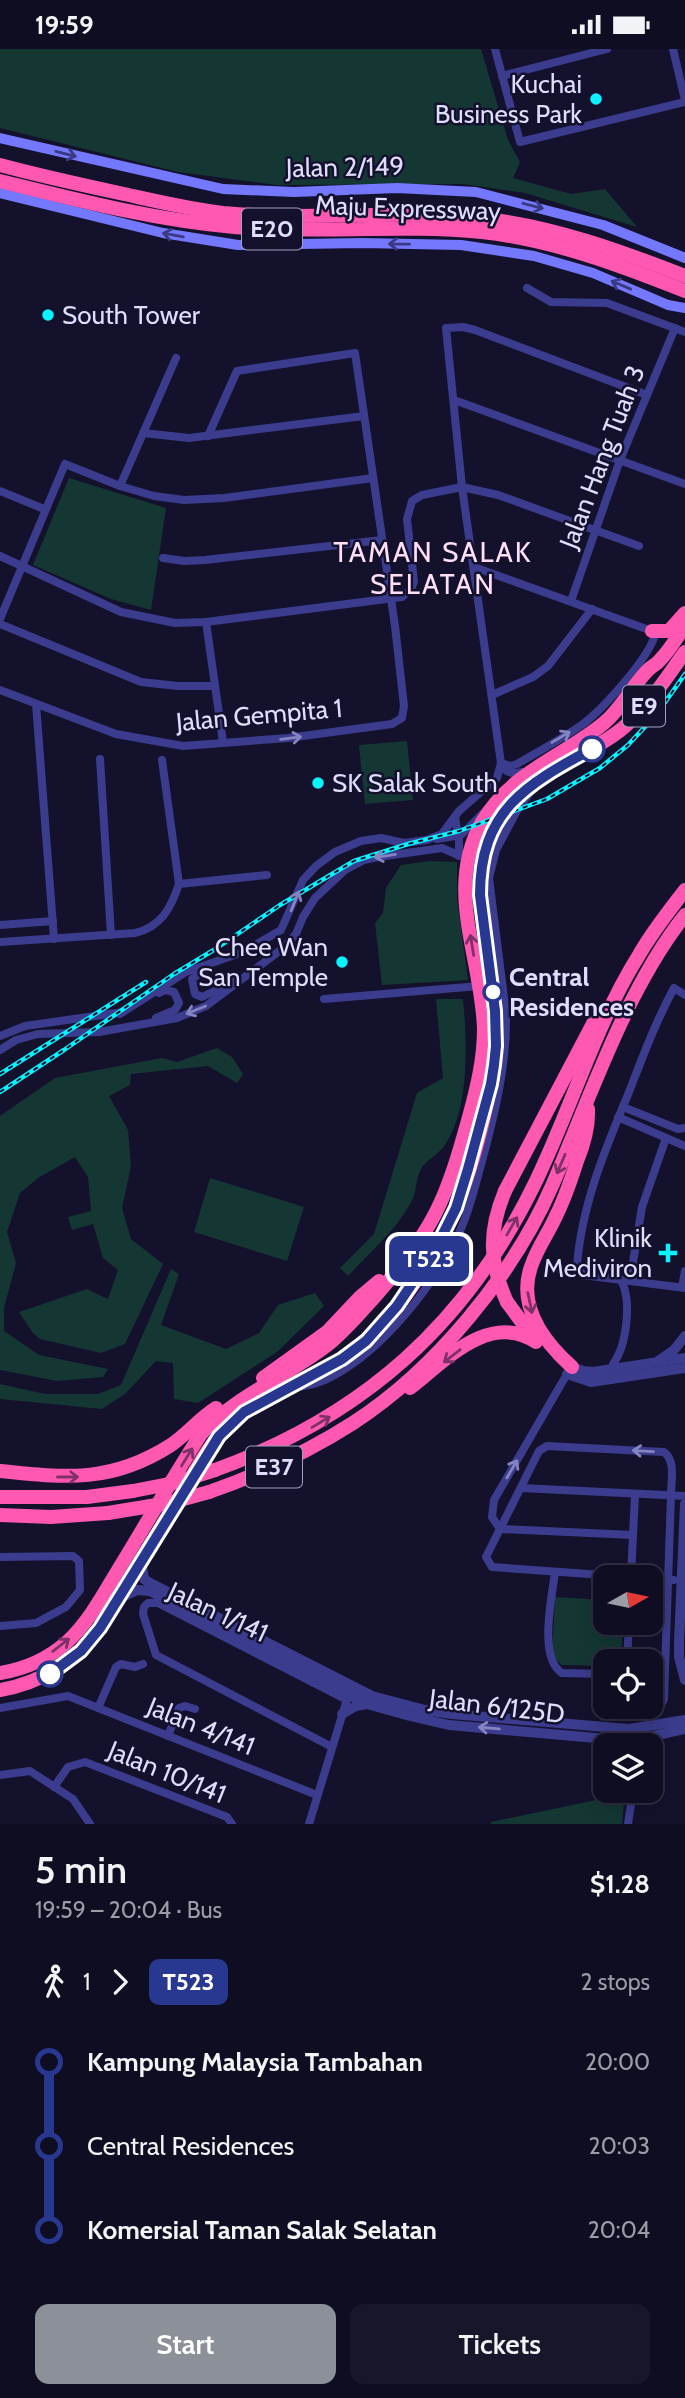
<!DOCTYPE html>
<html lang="en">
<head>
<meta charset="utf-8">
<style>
  :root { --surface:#0f0d22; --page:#18162a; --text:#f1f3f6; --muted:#9b9ca5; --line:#2f2d40; --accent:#8c9099 }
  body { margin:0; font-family:Cabin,sans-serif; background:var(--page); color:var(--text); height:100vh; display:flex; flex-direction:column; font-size:26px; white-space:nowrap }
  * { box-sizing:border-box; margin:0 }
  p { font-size:23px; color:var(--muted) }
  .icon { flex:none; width:38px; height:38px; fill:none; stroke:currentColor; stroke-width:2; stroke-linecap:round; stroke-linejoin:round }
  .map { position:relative; height:1775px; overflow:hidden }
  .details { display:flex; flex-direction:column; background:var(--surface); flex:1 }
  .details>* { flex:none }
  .badge { padding:0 14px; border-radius:10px; font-size:24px; line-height:46px }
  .needle { width:46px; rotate:81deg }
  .fabs { position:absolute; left:593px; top:1516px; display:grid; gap:14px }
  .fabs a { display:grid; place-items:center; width:70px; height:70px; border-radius:14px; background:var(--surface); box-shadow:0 4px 18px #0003,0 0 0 2px var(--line); font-size:35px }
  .map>.badge { position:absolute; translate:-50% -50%; box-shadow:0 0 0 4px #fff }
  .legs { display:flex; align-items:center; gap:10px; height:77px; padding:0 35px; font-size:23px }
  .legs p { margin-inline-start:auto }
  .head { display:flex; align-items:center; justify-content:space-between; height:119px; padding:0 35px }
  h1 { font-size:38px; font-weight:600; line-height:52px }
  .button { display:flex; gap:14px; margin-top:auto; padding:14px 35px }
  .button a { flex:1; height:80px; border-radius:14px; background:var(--accent); color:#fff; font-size:28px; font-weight:600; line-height:80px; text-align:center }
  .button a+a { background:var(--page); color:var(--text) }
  ul { padding:0 35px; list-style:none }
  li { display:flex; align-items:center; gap:24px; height:84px; font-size:26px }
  li i { display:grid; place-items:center; width:10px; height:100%; margin:0 9px; background:currentColor }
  li i::after { content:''; width:18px; height:18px; margin:-9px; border:5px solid; border-radius:50%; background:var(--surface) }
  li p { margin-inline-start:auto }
  li:first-child i { background:linear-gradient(#0000 50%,currentColor 0) }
  li:last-child i { background:linear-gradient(currentColor 50%,#0000 0) }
  .status { display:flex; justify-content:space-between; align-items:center; height:49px; padding:0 35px; background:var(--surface); direction:ltr }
  .status svg { height:19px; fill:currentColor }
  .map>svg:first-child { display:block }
  .green { fill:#143734 }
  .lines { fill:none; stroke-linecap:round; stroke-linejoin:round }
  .minor { stroke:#3b3c8d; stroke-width:8 }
  .tertiary { stroke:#3b3c8d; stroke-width:10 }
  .secondary { stroke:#7478ff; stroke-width:10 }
  .motorway { stroke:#ff58b1; stroke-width:14 }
  .rail-casing { stroke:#09f3ff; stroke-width:4.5 }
  .rail { stroke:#14112d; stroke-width:2; stroke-dasharray:5; stroke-linecap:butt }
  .motorway-bridge { stroke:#ff58b1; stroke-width:14 }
  .oneway { stroke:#3a3a81 }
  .oneway2 { stroke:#8584c0 }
  .oneway3 { stroke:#7e3168 }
  .line-1-casing { stroke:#fff; stroke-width:16 }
  .line-1 { stroke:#283890; stroke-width:10 }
  .poi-dot { fill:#09f3ff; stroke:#14112d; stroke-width:2.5 }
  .stop-1-dot { fill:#fff; stroke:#283890; stroke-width:3.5 }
  .labels { text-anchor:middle; stroke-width:5; stroke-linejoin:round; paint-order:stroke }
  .shield { fill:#14112d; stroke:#a2a0c0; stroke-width:2 }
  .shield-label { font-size:24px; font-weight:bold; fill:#dfddff }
  .poi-label { font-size:26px; fill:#dfddff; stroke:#14112d; text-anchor:end }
  .street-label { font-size:26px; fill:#dfddff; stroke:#14112d }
  .stop-label { font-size:26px; font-weight:bold; fill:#dfddff; stroke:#14112d; text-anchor:start }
  .neighbourhood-label { font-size:28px; letter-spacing:2px; fill:#ffdff5; stroke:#14112d }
</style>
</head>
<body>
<div class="status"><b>19:59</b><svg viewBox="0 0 49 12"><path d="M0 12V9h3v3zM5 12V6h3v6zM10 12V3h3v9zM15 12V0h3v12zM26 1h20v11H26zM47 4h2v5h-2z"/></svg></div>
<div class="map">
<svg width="685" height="1775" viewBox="0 0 685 1775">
  <rect width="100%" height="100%" fill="#14112d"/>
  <g class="green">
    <path d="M0,0H481L508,91L520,113L513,129L571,145L605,140L637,178L525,144L463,135L276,136L178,123L0,79Z"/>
    <path d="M69,429L166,459L151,561L111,550L33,516Z"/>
    <path d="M407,692L413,751L365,755L359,696Z"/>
    <path d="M429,812L457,813V850L468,931L382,936L375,874L383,864L386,839L401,816Z"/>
    <path d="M436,950H463C467,992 470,1059 445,1096C439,1105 428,1110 422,1118C416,1127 417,1140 413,1149C399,1179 370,1203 348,1227L340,1219L374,1185L417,1044L443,1029Z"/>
    <path d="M217,999L232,1008L243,1025L237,1034L208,1017L131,1025L130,1036L109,1047L128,1081L131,1117L122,1159L131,1190L163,1215L125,1295L101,1304L40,1290L33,1284L19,1263L87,1240L108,1250L118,1221L103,1209L93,1175L72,1181L68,1168L91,1162L88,1128L75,1108L38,1129L20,1144L7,1183L16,1214L4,1259V1282L39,1306L108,1320L103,1328L57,1332L0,1321V1067L55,1029L162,1009L177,1013Z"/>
    <path d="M210,1129L304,1158L287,1212L194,1183Z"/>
    <path d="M171,1220L179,1225L161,1276L226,1300L259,1284L278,1256L315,1244L324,1257L277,1303L198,1354L174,1350L173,1314L156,1312L125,1345L102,1360L0,1350V1335L45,1345H98L121,1336Z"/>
    <path d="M555,1548L605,1551L606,1573H623L621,1612H606L605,1617L562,1616L552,1607Z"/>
    <path d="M596,1751L624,1753L622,1775H491V1773Z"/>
  </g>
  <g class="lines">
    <g class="minor">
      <path d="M495,0L520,93L685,53"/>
      <path d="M673,0L685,51"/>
      <path d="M502,27L607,0"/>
      <path d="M527,239L551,253L607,254L685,283"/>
      <path d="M454,351L685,435"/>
      <path d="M143,384L189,389L364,367"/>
      <path d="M120,437L176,309"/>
      <path d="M0,442L44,460"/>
      <path d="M0,507L121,563L175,574L206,573L402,548L411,540L414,533L407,470L412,452L422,446L462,438L498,446L639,497"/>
      <path d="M163,509L184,512L205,511L382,491"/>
      <path d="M474,518L652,582"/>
      <path d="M571,552L620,411L675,279"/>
      <path d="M0,570L65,415L120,437L154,447L184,451L224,449L373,429"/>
      <path d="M206,573L223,693"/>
      <path d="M0,575L141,633L178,637H215"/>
      <path d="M0,641L116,685L183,697L288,689L392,675L402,669L404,657L395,577L355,304L237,322L208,387"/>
      <path d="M492,646L533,628L548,617L592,560"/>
      <path d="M36,655L54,890"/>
      <path d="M100,710L111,886"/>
      <path d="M501,714L510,717L517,715C539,702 562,690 583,675C603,660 648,610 655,586"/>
      <path d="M501,714C504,725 513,725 522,723"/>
      <path d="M455,768L459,792V807"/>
      <path d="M437,790L461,786L482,765"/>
      <path d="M179,835L267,826"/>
      <path d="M0,876L53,872"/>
      <path d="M0,893L135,884C161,878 171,859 179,835L162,711"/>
      <path d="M205,921L192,930L195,945L202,948L233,933"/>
      <path d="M685,946L674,939C656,972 643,1007 629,1043C606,1098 581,1157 577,1218L583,1226L685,1239"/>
      <path d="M324,950L479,937"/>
      <path d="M120,965L186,923L243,903L281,881L303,831L316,817L335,803L361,792L381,789L404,794L427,791L442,785L459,762L497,729L501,714L462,438L446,279L463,278L475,281L647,346"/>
      <path d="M156,969L175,961L179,954L174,943L165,941L159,944"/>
      <path d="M0,987L25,977L123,963"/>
      <path d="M0,1001L16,991L38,985L99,983L177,969L206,957L282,900L296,885L303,868L315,849L345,821L364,811L378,808L442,799L458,806"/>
      <path d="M623,1058L678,1080L685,1079"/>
      <path d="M618,1068L685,1097"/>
      <path d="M630,1232L642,1158L666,1089"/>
      <path d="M682,1238L685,1222"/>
      <path d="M613,1315C627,1296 632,1252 621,1231"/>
      <path d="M299,1338C308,1336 317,1335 325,1331C377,1307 425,1247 452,1198C467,1172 474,1141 482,1112C495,1064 507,1015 506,965L489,829L496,801L519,758L532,741"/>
      <path d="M521,1439L685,1447"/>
      <path d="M500,1480L492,1468L494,1451L567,1325"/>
      <path d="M500,1480L633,1486"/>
      <path d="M0,1508L73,1507L79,1512L80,1541L66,1558L36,1574L0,1577"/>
      <path d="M555,1523C552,1548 538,1609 562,1624L606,1625"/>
      <path d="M651,1529L674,1531"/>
      <path d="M627,1612L629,1573"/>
      <path d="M0,1659L68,1647L317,1746"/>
      <path d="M98,1659L116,1618L121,1615L135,1618L143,1615"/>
      <path d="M625,1662L643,1663L659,1660L664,1650L671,1446C671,1432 676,1412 664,1403L547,1397L539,1402L486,1508L492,1518L631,1528L635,1445"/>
      <path d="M168,1687L179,1659L185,1657L195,1660"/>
      <path d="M332,1698L156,1606L143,1565L144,1558L148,1554H158L347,1651"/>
      <path d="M0,1726L30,1722L73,1750L90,1775"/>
      <path d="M54,1738L68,1718L85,1713L227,1768L232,1775"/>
      <path d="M309,1775L348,1647"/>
      <path d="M628,1775L633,1741"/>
    </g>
    <g class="tertiary">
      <path d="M658,1312L674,1301L685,1287"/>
      <path d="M572,1318L583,1322L593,1323L685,1309"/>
      <path d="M567,1325L591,1333L685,1319"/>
      <path d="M685,1455L679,1593V1608L685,1631"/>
      <path d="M141,1512L144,1530L150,1534L372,1647L425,1661L452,1665L629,1680L685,1671"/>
      <path d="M118,1550L137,1541L150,1542L367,1655L410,1667L449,1676L630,1692L685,1680"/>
      <path d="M342,1665L356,1657L367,1655"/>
    </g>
    <g class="secondary">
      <path d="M0,89L223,140L294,143L397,139L476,143L603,176L685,209"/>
      <path d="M0,144L163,184L238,196L362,194L461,196L534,207L593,224L668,256L685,259"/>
    </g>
    <g class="motorway">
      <path d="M0,116C41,127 82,136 124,145C156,152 189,160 223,164C310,172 399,160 487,170C555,178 621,202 685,227"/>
      <path d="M0,132C77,151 154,171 234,178C316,185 400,175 482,183C553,191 620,216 685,242"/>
      <path d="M652,582H669L685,564"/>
      <path d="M505,1142L597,967"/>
      <path d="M507,1253L535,1291"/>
      <path d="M572,1318C543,1292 516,1255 532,1215C538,1198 549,1183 556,1167C565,1149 571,1131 577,1112C584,1095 589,1079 588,1060"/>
      <path d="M263,1329L327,1283L360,1248L379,1232"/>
      <path d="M410,1339C445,1312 489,1262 536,1293"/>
      <path d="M215,1421C363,1367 467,1275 536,1132C572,1058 595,976 639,906C652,883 669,862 685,841"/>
      <path d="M0,1422C66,1429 112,1434 171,1396C187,1385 200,1369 216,1359"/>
      <path d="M209,1443C260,1425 308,1403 353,1374C435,1321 513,1226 552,1137C590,1049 626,940 685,866"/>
      <path d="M0,1448H87L133,1442"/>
      <path d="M0,1466L51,1468L108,1464"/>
      <path d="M0,1624C25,1620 49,1609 67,1593C91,1571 106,1540 123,1513C149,1470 174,1427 201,1385C235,1347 286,1328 326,1297C343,1284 356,1268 371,1252C395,1225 420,1195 436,1163C451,1133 460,1100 469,1068C477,1039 484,1010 484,980C482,909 444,840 482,773C512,722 563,708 604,674C622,659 632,637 648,621C652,617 657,615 660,611C670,601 677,588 685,577"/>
      <path d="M0,1641C42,1634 74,1613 100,1579C126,1536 152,1492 179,1449C195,1423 209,1394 231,1374C257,1349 295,1336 326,1319C375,1292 409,1247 436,1199C470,1140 499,1032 495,964C492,904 467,841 491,783C513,728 581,714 623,679C648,658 666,629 685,603"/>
    </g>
    <g class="rail-casing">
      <g id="rail">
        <path d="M0,1025L146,933"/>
        <path d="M0,1043L64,1001L174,925L217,899L280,856L354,812L408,795L459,782L547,750L600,719L628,696L656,666L685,625"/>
      </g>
    </g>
    <use href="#rail" class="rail"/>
    <g class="motorway-bridge">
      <path d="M505,1142C488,1183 489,1213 507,1253"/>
      <path d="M133,1442L174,1434L215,1421"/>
      <path d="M108,1464L169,1454L209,1443"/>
    </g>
  </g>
  <defs><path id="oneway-shaft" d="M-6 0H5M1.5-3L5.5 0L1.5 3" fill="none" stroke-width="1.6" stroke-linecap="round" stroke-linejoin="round" transform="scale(1.75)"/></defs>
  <g class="oneway">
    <use href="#oneway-shaft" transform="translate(66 105) rotate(14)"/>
    <use href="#oneway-shaft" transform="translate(533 157) rotate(14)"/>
    <use href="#oneway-shaft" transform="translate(173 186) rotate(-170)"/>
    <use href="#oneway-shaft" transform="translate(399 195) rotate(-179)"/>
    <use href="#oneway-shaft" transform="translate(621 236) rotate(-157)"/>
  </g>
  <g class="oneway2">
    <use href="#oneway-shaft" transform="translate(561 688) rotate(-31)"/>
    <use href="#oneway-shaft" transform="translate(291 689) rotate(-7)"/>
    <use href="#oneway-shaft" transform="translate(385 807) rotate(171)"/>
    <use href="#oneway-shaft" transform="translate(295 852) rotate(-68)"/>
    <use href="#oneway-shaft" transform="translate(196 961) rotate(158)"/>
    <use href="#oneway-shaft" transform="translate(643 1402) rotate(-177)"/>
    <use href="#oneway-shaft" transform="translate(512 1420) rotate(-60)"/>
    <use href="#oneway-shaft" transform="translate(489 1679) rotate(-175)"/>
  </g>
  <g class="oneway3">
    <use href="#oneway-shaft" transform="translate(472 896) rotate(-99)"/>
    <use href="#oneway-shaft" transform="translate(561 1115) rotate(113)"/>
    <use href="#oneway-shaft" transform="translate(512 1177) rotate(-60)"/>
    <use href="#oneway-shaft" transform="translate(530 1254) rotate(78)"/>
    <use href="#oneway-shaft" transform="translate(452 1307) rotate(142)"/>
    <use href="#oneway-shaft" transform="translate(321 1373) rotate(-31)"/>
    <use href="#oneway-shaft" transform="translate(187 1408) rotate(-58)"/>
    <use href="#oneway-shaft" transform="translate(68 1428)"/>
    <use href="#oneway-shaft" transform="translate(61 1596) rotate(-38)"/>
  </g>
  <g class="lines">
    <g class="line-1-casing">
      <path id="line-1" d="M50,1625L81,1602L100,1579L219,1387L244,1363L342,1310L366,1292L397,1257L436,1199L456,1159L468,1120L491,1035L494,1016L496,997L495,962L480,846C480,762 525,736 592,700"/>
    </g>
    <use href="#line-1" class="line-1"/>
  </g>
  <g class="poi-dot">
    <circle cx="596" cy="50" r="7"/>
    <circle cx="48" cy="266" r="7"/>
    <circle cx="318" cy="734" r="7"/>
    <circle cx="342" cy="913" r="7"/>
    <path d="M664.5 1193.5h7v7h7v7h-7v7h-7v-7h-7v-7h7z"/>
  </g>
  <g class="stop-1-dot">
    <circle cx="592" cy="700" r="12"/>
    <circle cx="493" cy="943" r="9"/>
    <circle cx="50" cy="1625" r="12"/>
  </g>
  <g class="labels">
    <g class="shield">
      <rect x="242" y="159.5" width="60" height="41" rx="5"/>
      <rect x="623" y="636.5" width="42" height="41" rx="5"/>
      <rect x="246" y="1397.5" width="56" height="41" rx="5"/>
    </g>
    <g class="shield-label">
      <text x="272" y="188">E20</text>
      <text x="644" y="665">E9</text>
      <text x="274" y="1426">E37</text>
    </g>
    <g class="poi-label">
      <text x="582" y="44">Kuchai<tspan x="582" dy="30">Business Park</tspan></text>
      <text x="62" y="275" text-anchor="start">South Tower</text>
      <text x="332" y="743" text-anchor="start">SK Salak South</text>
      <text x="328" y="907">Chee Wan<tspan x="328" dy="30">San Temple</tspan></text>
      <text x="652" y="1198">Klinik<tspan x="652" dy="30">Mediviron</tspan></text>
    </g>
    <g class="street-label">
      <text transform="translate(345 118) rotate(-1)" y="9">Jalan 2/149</text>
      <text transform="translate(408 159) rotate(2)" y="9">Maju Expressway</text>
      <text transform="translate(602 408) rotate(-69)" y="9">Jalan Hang Tuah 3</text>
      <text transform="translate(259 666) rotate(-5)" y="9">Jalan Gempita 1</text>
      <text transform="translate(218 1563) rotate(25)" y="9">Jalan 1/141</text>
      <text transform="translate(497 1657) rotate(7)" y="9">Jalan 6/125D</text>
      <text transform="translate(201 1677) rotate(22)" y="9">Jalan 4/141</text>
      <text transform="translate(167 1723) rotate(22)" y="9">Jalan 10/141</text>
    </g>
    <g class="stop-label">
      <text x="509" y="937">Central<tspan x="509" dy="30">Residences</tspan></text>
    </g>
    <g class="neighbourhood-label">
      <text x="433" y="513">TAMAN SALAK<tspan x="433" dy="32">SELATAN</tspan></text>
    </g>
  </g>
</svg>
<div class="fabs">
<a><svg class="needle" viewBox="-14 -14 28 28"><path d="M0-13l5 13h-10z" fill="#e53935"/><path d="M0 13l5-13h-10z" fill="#9b9ca5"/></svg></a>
<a><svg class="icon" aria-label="locate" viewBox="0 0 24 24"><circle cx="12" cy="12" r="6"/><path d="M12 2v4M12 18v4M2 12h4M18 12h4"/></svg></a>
<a><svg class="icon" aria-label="layers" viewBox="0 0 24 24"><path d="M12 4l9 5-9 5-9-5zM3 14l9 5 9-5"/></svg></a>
</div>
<b class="badge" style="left:429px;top:1210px;background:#283890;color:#fff">T523</b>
</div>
<section class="details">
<div class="head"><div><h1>5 min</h1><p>19:59 – 20:04 · Bus</p></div><b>$1.28</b></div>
<div class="legs"><svg class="icon" aria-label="walk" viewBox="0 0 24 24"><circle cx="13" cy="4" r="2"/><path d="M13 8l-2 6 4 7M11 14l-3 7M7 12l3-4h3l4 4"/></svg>1<svg class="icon" aria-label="forward" viewBox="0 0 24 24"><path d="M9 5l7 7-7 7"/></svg><b class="badge" style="background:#283890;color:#fff">T523</b><p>2 stops</p></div>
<ul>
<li><i style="color:#283890"></i><b>Kampung Malaysia Tambahan</b><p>20:00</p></li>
<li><i style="color:#283890"></i><span>Central Residences</span><p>20:03</p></li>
<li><i style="color:#283890"></i><b>Komersial Taman Salak Selatan</b><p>20:04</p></li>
</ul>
<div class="button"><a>Start</a><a>Tickets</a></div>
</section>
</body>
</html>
